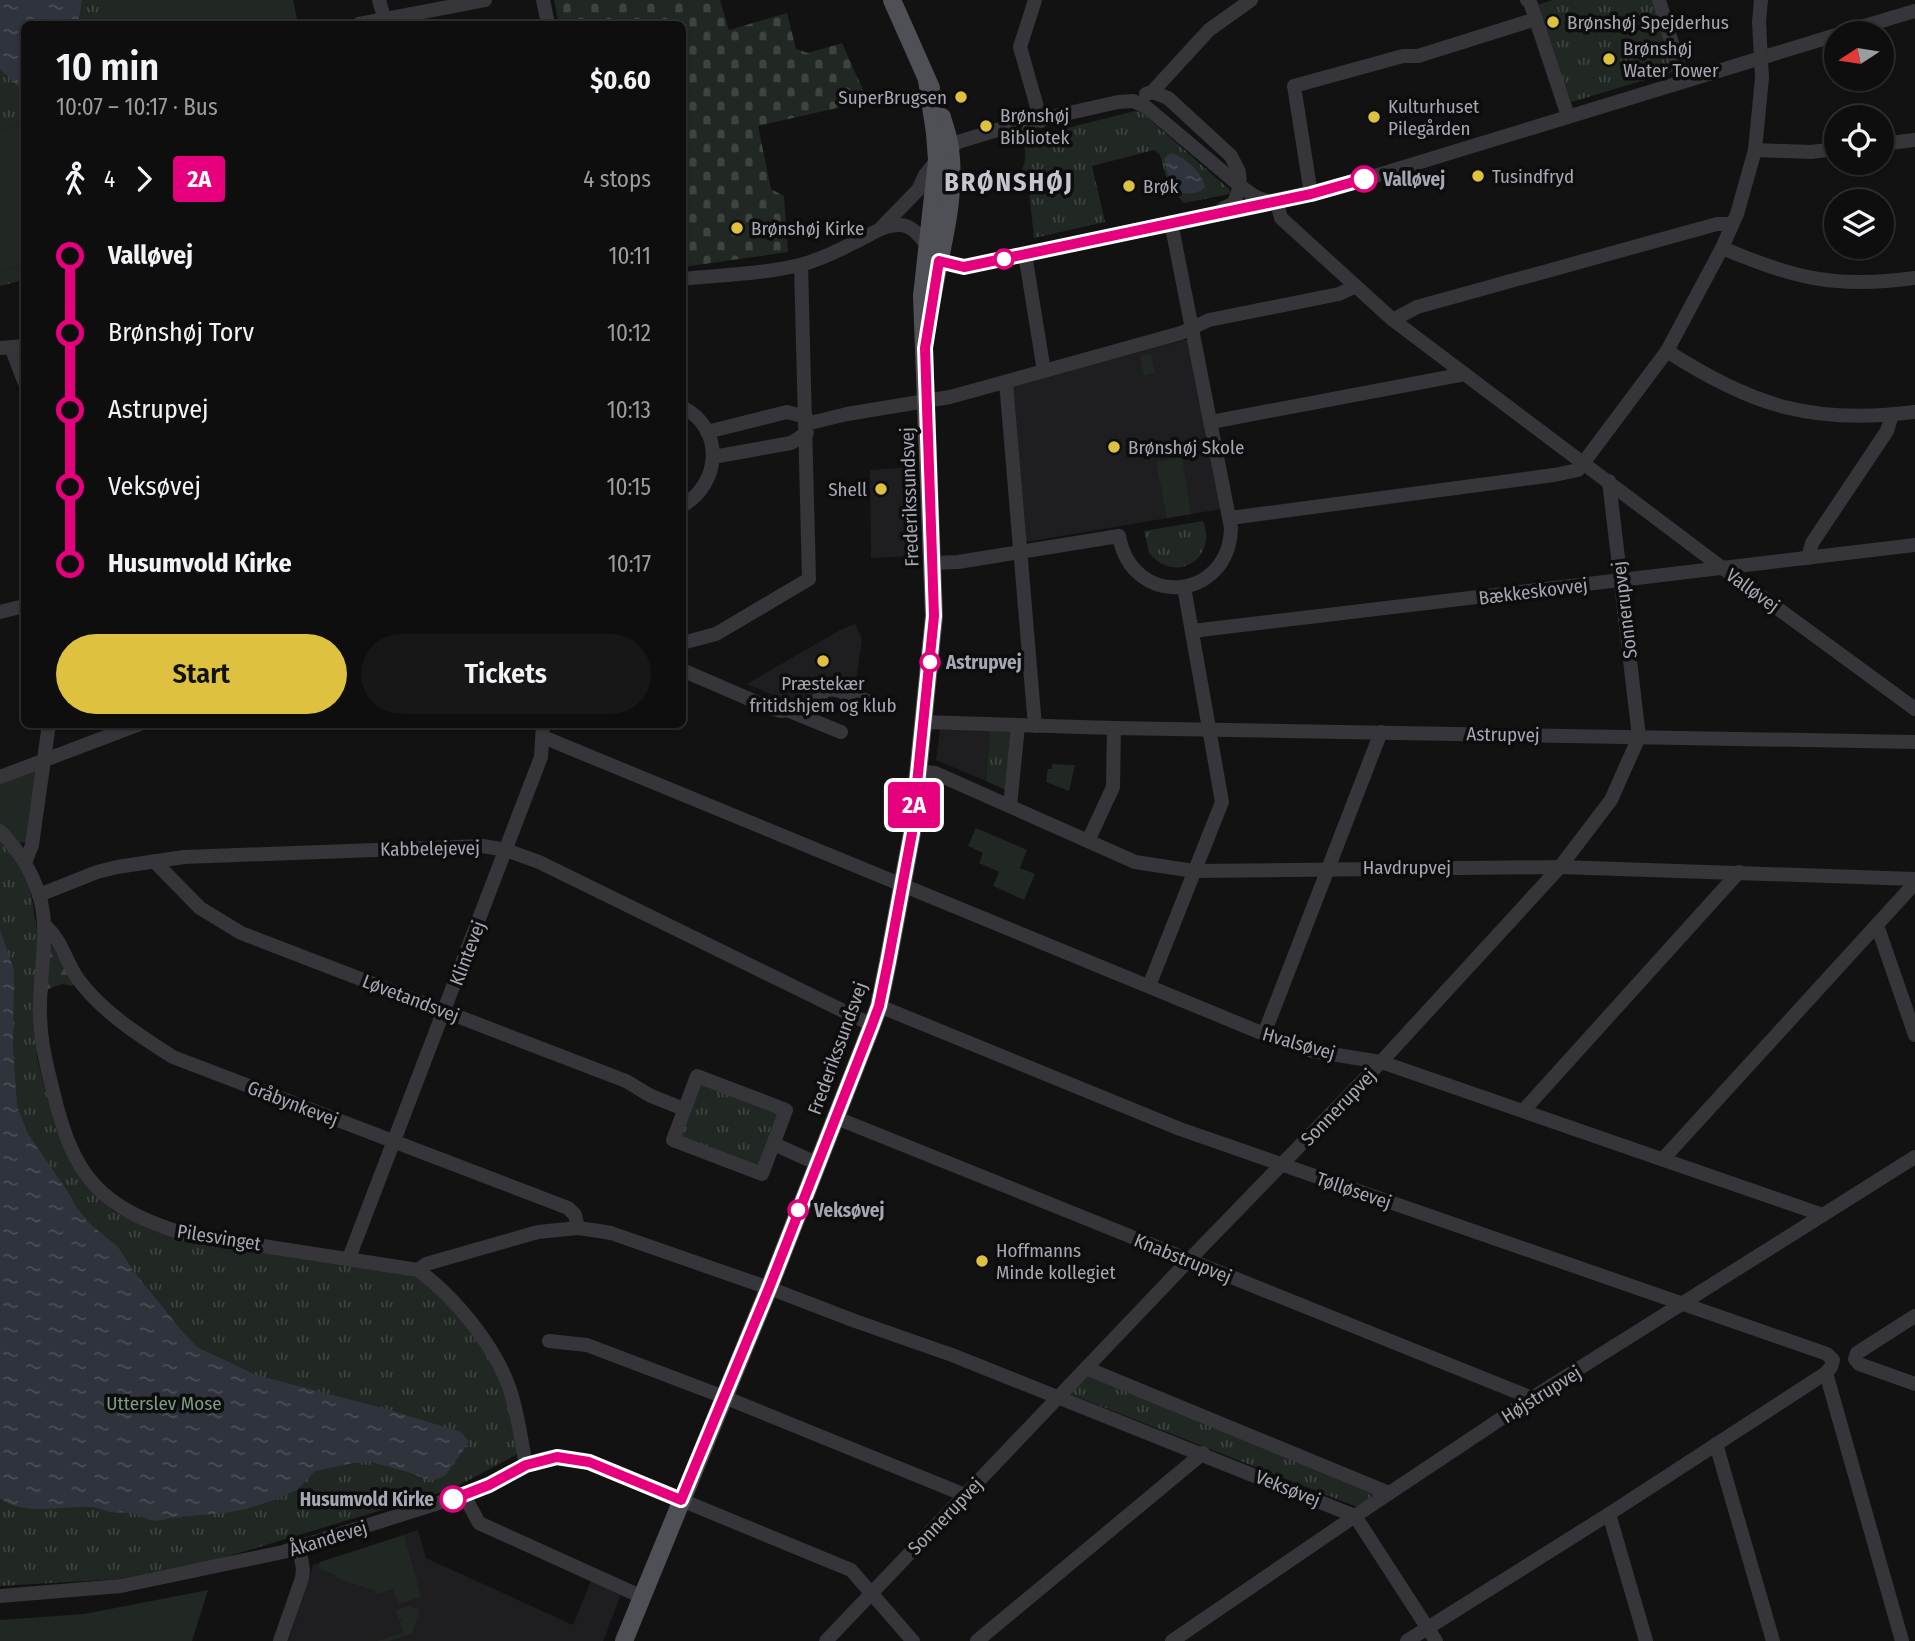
<!DOCTYPE html>
<html lang="en">
<head>
<meta charset="utf-8">
<style>
  :root { --surface:#0e0e0e; --page:#171717; --text:#f1f3f6; --muted:#9b9c9e; --line:#2e2e2e; --accent:#ddc13f }
  body { margin:0; font-family:"Fira Sans Condensed",sans-serif; background:var(--page); color:var(--text); height:100vh; display:flex; flex-direction:column; font-size:26px; white-space:nowrap }
  * { box-sizing:border-box; margin:0 }
  p { font-size:23px; color:var(--muted) }
  .icon { flex:none; width:38px; height:38px; fill:none; stroke:currentColor; stroke-width:2; stroke-linecap:round; stroke-linejoin:round }
  .map { position:relative; flex:1; overflow:hidden }
  .side { position:absolute; left:21px; top:21px; width:665px; height:707px; display:flex; flex-direction:column; background:var(--surface); border-radius:10px; box-shadow:0 2px 5px #0004,0 0 0 2px var(--line) }
  .side>* { flex:none }
  .badge { padding:0 14px; border-radius:5px; font-size:24px; line-height:46px }
  .needle { width:46px; rotate:258deg }
  .controls { position:absolute; left:1824px; top:21px; display:grid; gap:14px }
  .controls a { display:grid; place-items:center; width:70px; height:70px; border-radius:50%; background:var(--surface); box-shadow:0 2px 5px #0004,0 0 0 2px var(--line); font-size:35px }
  .map>.badge { position:absolute; translate:-50% -50%; box-shadow:0 0 0 4px #fff }
  .legs { display:flex; align-items:center; gap:10px; height:77px; padding:0 35px; font-size:23px }
  .legs p { margin-inline-start:auto }
  .headline { display:flex; align-items:center; justify-content:space-between; height:119px; padding:0 35px }
  h1 { font-size:38px; font-weight:600; line-height:52px }
  .button { display:flex; gap:14px; margin-top:auto; padding:14px 35px }
  .button a { flex:1; height:80px; border-radius:42px; background:var(--accent); color:#111; font-size:28px; font-weight:600; line-height:80px; text-align:center }
  .button a+a { background:var(--page); color:var(--text) }
  ul { padding:0 35px; list-style:none }
  li { display:flex; align-items:center; gap:24px; height:77px; font-size:26px }
  li i { display:grid; place-items:center; width:10px; height:100%; margin:0 9px; background:currentColor }
  li i::after { content:''; width:18px; height:18px; margin:-9px; border:5px solid; border-radius:50%; background:var(--surface) }
  li p { margin-inline-start:auto }
  li:first-child i { background:linear-gradient(#0000 50%,currentColor 0) }
  li:last-child i { background:linear-gradient(currentColor 50%,#0000 0) }
  .map>svg:first-child { display:block }
  .built { fill:#1e1e20 }
  .green { fill:#212722 }
  .forest { fill:url(#forest-firs) }
  .cemetery { fill:url(#cemetery-stones) }
  .park { fill:url(#park-tufts) }
  .water { fill:url(#water-ripples) }
  .lines { fill:none; stroke-linecap:round; stroke-linejoin:round }
  .minor { stroke:#35353a; stroke-width:14 }
  .major { stroke:#4f5056; stroke-width:18 }
  .line-1-casing { stroke:#fff; stroke-width:16 }
  .line-1 { stroke:#e6007e; stroke-width:10 }
  .poi-dot { fill:#ddc13f; stroke:#0d0d0e; stroke-width:2.5 }
  .stop-1-dot { fill:#fff; stroke:#e6007e; stroke-width:3.5 }
  .labels { text-anchor:middle; stroke-width:7; stroke-linejoin:round; paint-order:stroke }
  .poi-label { font-size:19px; fill:#a5a7b2; stroke:#0d0d0e; text-anchor:start }
  .stop-label { font-size:19px; font-weight:bold; fill:#a5a7b2; stroke:#0d0d0e; text-anchor:start }
  .street-label { font-size:19px; fill:#a5a7b2; stroke:#0d0d0e }
  .park-label { font-size:19px; fill:#7d9b84; stroke:#0d0d0e }
  .district-label { font-size:26px; font-weight:bold; letter-spacing:2px; fill:#c5c6cf; stroke:#0d0d0e }
</style>
</head>
<body>
<div class="map">
<svg width="1915" height="1641" viewBox="0 0 1915 1641">
  <defs>
    <pattern id="forest-firs" width="22" height="20" patternUnits="userSpaceOnUse" patternTransform="scale(1.75)"><rect width="22" height="20" fill="#212722"/><path d="M5 1l3.5 6h-7zM16 11l3.5 6h-7z" fill="#3e4440"/></pattern>
    <pattern id="cemetery-stones" width="16" height="16" patternUnits="userSpaceOnUse" patternTransform="scale(1.75)"><rect width="16" height="16" fill="#212722"/><path d="M2 7V4a2 2 0 0 1 4 0v3zM10 15v-3a2 2 0 0 1 4 0v3z" fill="#3e4440"/></pattern>
    <pattern id="park-tufts" width="24" height="20" patternUnits="userSpaceOnUse" patternTransform="scale(1.75)"><rect width="24" height="20" fill="#212722"/><path d="M3 7l-1-3M5 7V3M7 7l1-3M15 17l-1-3M17 17v-4M19 17l1-3" fill="none" stroke="#3e4440"/></pattern>
    <pattern id="water-ripples" width="26" height="14" patternUnits="userSpaceOnUse" patternTransform="scale(1.75)"><rect width="26" height="14" fill="#2f343c"/><path d="M2 4q2-2 4 0t4 0M15 11q2-2 4 0t4 0" fill="none" stroke="#4a4f56"/></pattern>
  </defs>
  <rect width="100%" height="100%" fill="#121213"/>
  <g class="built">
    <path d="M1188,339L1221,509L1026,542L1013,386Z"/>
    <path d="M911,467L912,556L871,558L870,470Z"/>
    <path d="M855,624L862,639L855,687L830,685L808,710L747,684L840,630Z"/>
    <path d="M940,730H990L986,781L936,760Z"/>
    <path d="M418,1530L426,1558L573,1625L591,1581L621,1595L603,1641H288L313,1565Z"/>
  </g>
  <g class="green">
    <path d="M102,0H293L298,24H102Z"/>
    <path d="M24,125V264L0,271V130Z"/>
    <path d="M1151,354L1155,373L1144,376L1140,356Z"/>
    <path d="M1182,457L1191,514L1167,518L1156,462Z"/>
    <path d="M1052,764L1075,765L1069,791L1046,782L1048,769H1052Z"/>
    <path d="M37,768L27,842L19,843L0,823V782Z"/>
    <path d="M976,828L1027,850L1020,868L1035,874L1024,900L993,886L999,872L979,863L983,853L968,846Z"/>
    <path d="M404,1535L421,1597L398,1604L393,1589L377,1594L376,1591L336,1578L337,1575L319,1569L320,1562Z"/>
    <path d="M208,1590L192,1641H0V1620L84,1614Z"/>
    <path d="M408,1606L420,1609L412,1634L389,1641H377L403,1632L400,1623L402,1620L398,1618L396,1610Z"/>
  </g>
  <g class="forest">
    <path d="M24,264V280L0,286V271Z"/>
    <path d="M50,942L74,983L72,986L62,984L48,989L45,999Z"/>
  </g>
  <path class="cemetery" d="M554,0H720L729,30L787,13L796,49L808,53L842,43L868,101L758,126L771,189L784,196L788,252L683,267L682,24H559Z"/>
  <g class="park">
    <path d="M0,0H102V24H24V125L0,130Z"/>
    <path d="M1553,0H1652L1675,71L1568,103L1537,5Z"/>
    <path d="M1139,110L1230,190V194L1184,203L1169,187L1160,155L1154,150L1092,166L1105,222L1034,238L1029,191C1014,176 1024,172 1025,158C1026,152 1024,145 1023,139Z"/>
    <path d="M1203,521C1218,559 1175,585 1149,553L1144,531Z"/>
    <path d="M990,730L1014,731L1008,791L986,781Z"/>
    <path d="M0,837L29,883L38,935L35,1000L37,1057L55,1127L75,1169L113,1211L156,1231L202,1244L410,1272L437,1290L485,1349L505,1392L518,1454L452,1489L219,1559L119,1579L0,1586Z"/>
    <path d="M699,1082L781,1111L757,1170L677,1138Z"/>
    <path d="M1087,1375L1377,1493L1357,1507L1070,1394Z"/>
  </g>
  <g class="water">
    <path d="M0,0H82L78,24H24V92L0,69Z"/>
    <path d="M1170,153C1183,155 1203,173 1205,187C1198,195 1185,194 1175,192L1170,184L1164,159Z"/>
    <path d="M0,930L14,970L13,1047L17,1106L28,1134L70,1195L76,1207L90,1224L118,1247L135,1273L182,1331L197,1347L256,1375L386,1409L461,1432L469,1442L445,1476L431,1481L408,1472L371,1462L353,1463L315,1471L297,1490L274,1500L246,1509L224,1513L169,1518C149,1526 145,1514 128,1513C122,1512 117,1513 111,1512C104,1511 98,1507 90,1507C63,1506 21,1516 0,1498Z"/>
  </g>
  <g class="lines">
    <g class="minor">
      <path d="M379,0L386,24"/>
      <path d="M543,0L548,24"/>
      <path d="M1035,0L1020,47L1041,121"/>
      <path d="M1527,0L1530,2L1568,116"/>
      <path d="M1659,0L1683,80"/>
      <path d="M359,24L485,0"/>
      <path d="M1841,33L1915,11"/>
      <path d="M1152,92L1168,98L1231,156L1239,172L1240,186L1234,203L1222,209"/>
      <path d="M1146,94L1152,92L1209,30L1251,0"/>
      <path d="M1881,144L1915,140"/>
      <path d="M1755,150L1811,152L1836,149"/>
      <path d="M1311,194L1294,86L1403,56H1418L1536,19"/>
      <path d="M1276,200L1281,218L1393,320L1717,564L1915,709"/>
      <path d="M881,228L918,190L925,175L937,160L958,142L1007,127L1118,102L1133,101L1145,106L1240,186L1256,197L1270,202"/>
      <path d="M1722,248C1795,278 1834,289 1915,278"/>
      <path d="M1025,254L1044,371"/>
      <path d="M682,279C721,275 762,274 800,265C819,260 838,251 855,242C869,236 884,224 900,225C925,226 928,267 964,267L1345,185L1836,35"/>
      <path d="M1393,320L1417,307L1717,224H1732"/>
      <path d="M11,347L24,381"/>
      <path d="M0,348L24,346"/>
      <path d="M1667,351C1752,406 1813,425 1915,412"/>
      <path d="M1006,382L1035,726"/>
      <path d="M682,407C725,428 721,484 682,506"/>
      <path d="M1211,422L1465,374"/>
      <path d="M806,424L847,414L950,397L1181,333L1209,320L1339,294L1354,287"/>
      <path d="M707,432L787,412L806,417"/>
      <path d="M713,457L791,443L807,433"/>
      <path d="M1230,518L1554,475L1578,470L1667,351L1722,248L1737,214L1755,150L1762,78L1759,22L1761,0"/>
      <path d="M1808,558L1812,543L1887,431L1892,415"/>
      <path d="M933,563L958,562L1119,536C1132,609 1229,602 1231,528L1171,222"/>
      <path d="M0,612L24,606"/>
      <path d="M1192,631L1915,545"/>
      <path d="M682,643L716,634L809,579L801,265"/>
      <path d="M682,670L770,708L781,711L787,710L841,732"/>
      <path d="M810,718C825,678 829,688 865,700"/>
      <path d="M923,722L1114,728L1915,742"/>
      <path d="M543,737L1264,1034L1312,1051L1381,1062L1823,1215"/>
      <path d="M918,771L935,773L1135,862L1194,871L1560,867L1915,879"/>
      <path d="M0,777L140,724"/>
      <path d="M1010,806L1018,726"/>
      <path d="M0,831C24,855 44,891 44,926C45,953 40,980 40,1006C39,1036 46,1063 53,1091C73,1177 100,1208 185,1234L418,1270C454,1296 496,1347 510,1390C518,1414 521,1440 526,1465"/>
      <path d="M1088,841L1113,787L1114,728"/>
      <path d="M154,861L200,908L241,933L626,1081L651,1096L684,1109"/>
      <path d="M25,863L32,845L49,724"/>
      <path d="M39,895L97,872L117,867L184,857L483,846L506,850L539,862L872,1025"/>
      <path d="M44,924C64,943 64,959 78,979C102,1012 140,1036 173,1057L568,1208L575,1215L578,1228"/>
      <path d="M1877,925L1915,1035"/>
      <path d="M1149,986L1222,802L1184,587"/>
      <path d="M879,1006L1180,1129L1827,1354L1833,1360L1831,1367L1826,1373L1609,1514L1407,1641"/>
      <path d="M1264,1034L1381,732"/>
      <path d="M697,1076L786,1110L762,1174L673,1140Z"/>
      <path d="M1523,1111L1739,872"/>
      <path d="M834,1117L1532,1398"/>
      <path d="M774,1144L816,1163"/>
      <path d="M1663,1159L1915,883"/>
      <path d="M349,1258L541,757L543,724"/>
      <path d="M418,1270L426,1264L538,1232L578,1228L599,1231L611,1233L769,1288L855,1321L952,1355L1355,1516L1436,1641"/>
      <path d="M1915,1316L1857,1353L1855,1359L1859,1364L1915,1384"/>
      <path d="M549,1341L587,1345L724,1397L965,1495"/>
      <path d="M1086,1368L1389,1493"/>
      <path d="M1826,1373L1902,1641"/>
      <path d="M1716,1444L1773,1641"/>
      <path d="M464,1495L479,1523L640,1596"/>
      <path d="M1609,1514L1646,1641"/>
      <path d="M0,1596L121,1586L283,1552L464,1495C493,1484 525,1459 556,1457C567,1457 578,1460 589,1462L851,1570L913,1641"/>
      <path d="M280,1641L302,1578L303,1569L299,1548"/>
      <path d="M826,1641L1189,1260L1381,1062L1560,867L1611,800L1639,737L1609,481"/>
      <path d="M977,1641L1203,1453"/>
      <path d="M1172,1641L1355,1516L1532,1398L1915,1157"/>
    </g>
    <g class="major">
      <path d="M892,0L931,88"/>
      <path d="M932,300C940,251 957,199 950,149C949,138 945,128 942,117"/>
      <path d="M624,1641L769,1288L872,1025L879,1006L888,962L912,833L934,616L922,296L937,160L935,133L927,80"/>
    </g>
  </g>
  <g class="lines">
    <g class="line-1-casing">
      <path id="line-1" d="M453,1499L489,1485L526,1465L557,1457L589,1462L681,1500L769,1288L872,1025L879,1006L888,962L912,833L934,616L925,348L939,261L964,267L1311,194L1364,179"/>
    </g>
    <use href="#line-1" class="line-1"/>
  </g>
  <g class="poi-dot">
    <circle cx="1553" cy="22" r="7"/>
    <circle cx="1609" cy="59" r="7"/>
    <circle cx="961" cy="97" r="7"/>
    <circle cx="1374" cy="117" r="7"/>
    <circle cx="986" cy="126" r="7"/>
    <circle cx="1478" cy="176" r="7"/>
    <circle cx="1129" cy="186" r="7"/>
    <circle cx="737" cy="228" r="7"/>
    <circle cx="1114" cy="447" r="7"/>
    <circle cx="881" cy="489" r="7"/>
    <circle cx="823" cy="661" r="7"/>
    <circle cx="982" cy="1261" r="7"/>
  </g>
  <g class="stop-1-dot">
    <circle cx="1364" cy="179" r="12"/>
    <circle cx="1004" cy="259" r="9"/>
    <circle cx="930" cy="662" r="9"/>
    <circle cx="798" cy="1210" r="9"/>
    <circle cx="453" cy="1499" r="12"/>
  </g>
  <g class="labels">
    <g class="poi-label">
      <text x="1567" y="29">Brønshøj Spejderhus</text>
      <text x="1623" y="55">Brønshøj<tspan x="1623" dy="22">Water Tower</tspan></text>
      <text x="947" y="104" text-anchor="end">SuperBrugsen</text>
      <text x="1388" y="113">Kulturhuset<tspan x="1388" dy="22">Pilegården</tspan></text>
      <text x="1000" y="122">Brønshøj<tspan x="1000" dy="22">Bibliotek</tspan></text>
      <text x="1492" y="183">Tusindfryd</text>
      <text x="1143" y="193">Brøk</text>
      <text x="751" y="235">Brønshøj Kirke</text>
      <text x="1128" y="454">Brønshøj Skole</text>
      <text x="867" y="496" text-anchor="end">Shell</text>
      <text x="823" y="690" text-anchor="middle">Præstekær<tspan x="823" dy="22">fritidshjem og klub</tspan></text>
      <text x="996" y="1257">Hoffmanns<tspan x="996" dy="22">Minde kollegiet</tspan></text>
    </g>
    <g class="stop-label">
      <text x="1383" y="186">Valløvej</text>
      <text x="946" y="669">Astrupvej</text>
      <text x="814" y="1217">Veksøvej</text>
      <text x="434" y="1506" text-anchor="end">Husumvold Kirke</text>
    </g>
    <g class="street-label">
      <text transform="translate(909 497) rotate(-92)" y="7">Frederikssundsvej</text>
      <text transform="translate(1753 590) rotate(36)" y="7">Valløvej</text>
      <text transform="translate(1533 591) rotate(-7)" y="7">Bækkeskovvej</text>
      <text transform="translate(1624 610) rotate(-97)" y="7">Sonnerupvej</text>
      <text transform="translate(1503 734) rotate(1)" y="7">Astrupvej</text>
      <text transform="translate(430 848) rotate(-1)" y="7">Kabbelejevej</text>
      <text x="1407" y="874">Havdrupvej</text>
      <text transform="translate(467 953) rotate(-69)" y="7">Klintevej</text>
      <text transform="translate(411 998) rotate(21)" y="7">Løvetandsvej</text>
      <text transform="translate(1299 1043) rotate(16)" y="7">Hvalsøvej</text>
      <text transform="translate(837 1048) rotate(-70)" y="7">Frederikssundsvej</text>
      <text transform="translate(293 1103) rotate(21)" y="7">Gråbynkevej</text>
      <text transform="translate(1338 1107) rotate(-46)" y="7">Sonnerupvej</text>
      <text transform="translate(1354 1190) rotate(19)" y="7">Tølløsevej</text>
      <text transform="translate(219 1237) rotate(9)" y="7">Pilesvinget</text>
      <text transform="translate(1183 1258) rotate(22)" y="7">Knabstrupvej</text>
      <text transform="translate(1541 1394) rotate(-32)" y="7">Højstrupvej</text>
      <text transform="translate(1288 1488) rotate(22)" y="7">Veksøvej</text>
      <text transform="translate(945 1516) rotate(-46)" y="7">Sonnerupvej</text>
      <text transform="translate(328 1538) rotate(-17)" y="7">Åkandevej</text>
    </g>
    <g class="park-label">
      <text x="164" y="1410">Utterslev Mose</text>
    </g>
    <g class="district-label">
      <text x="1009" y="191">BRØNSHØJ</text>
    </g>
  </g>
</svg>
<div class="controls">
<a><svg class="needle" viewBox="-14 -14 28 28"><path d="M0-13l5 13h-10z" fill="#e53935"/><path d="M0 13l5-13h-10z" fill="#9b9c9e"/></svg></a>
<a><svg class="icon" aria-label="locate" viewBox="0 0 24 24"><circle cx="12" cy="12" r="6"/><path d="M12 2v4M12 18v4M2 12h4M18 12h4"/></svg></a>
<a><svg class="icon" aria-label="layers" viewBox="0 0 24 24"><path d="M12 4l9 5-9 5-9-5zM3 14l9 5 9-5"/></svg></a>
</div>
<b class="badge" style="left:914px;top:805px;background:#e6007e;color:#fff">2A</b>
<section class="side">
<div class="headline"><div><h1>10 min</h1><p>10:07 – 10:17 · Bus</p></div><b>$0.60</b></div>
<div class="legs"><svg class="icon" aria-label="walk" viewBox="0 0 24 24"><circle cx="13" cy="4" r="2"/><path d="M13 8l-2 6 4 7M11 14l-3 7M7 12l3-4h3l4 4"/></svg>4<svg class="icon" aria-label="forward" viewBox="0 0 24 24"><path d="M9 5l7 7-7 7"/></svg><b class="badge" style="background:#e6007e;color:#fff">2A</b><p>4 stops</p></div>
<ul>
<li><i style="color:#e6007e"></i><b>Valløvej</b><p>10:11</p></li>
<li><i style="color:#e6007e"></i><span>Brønshøj Torv</span><p>10:12</p></li>
<li><i style="color:#e6007e"></i><span>Astrupvej</span><p>10:13</p></li>
<li><i style="color:#e6007e"></i><span>Veksøvej</span><p>10:15</p></li>
<li><i style="color:#e6007e"></i><b>Husumvold Kirke</b><p>10:17</p></li>
</ul>
<div class="button"><a>Start</a><a>Tickets</a></div>
</section>
</div>
</body>
</html>
